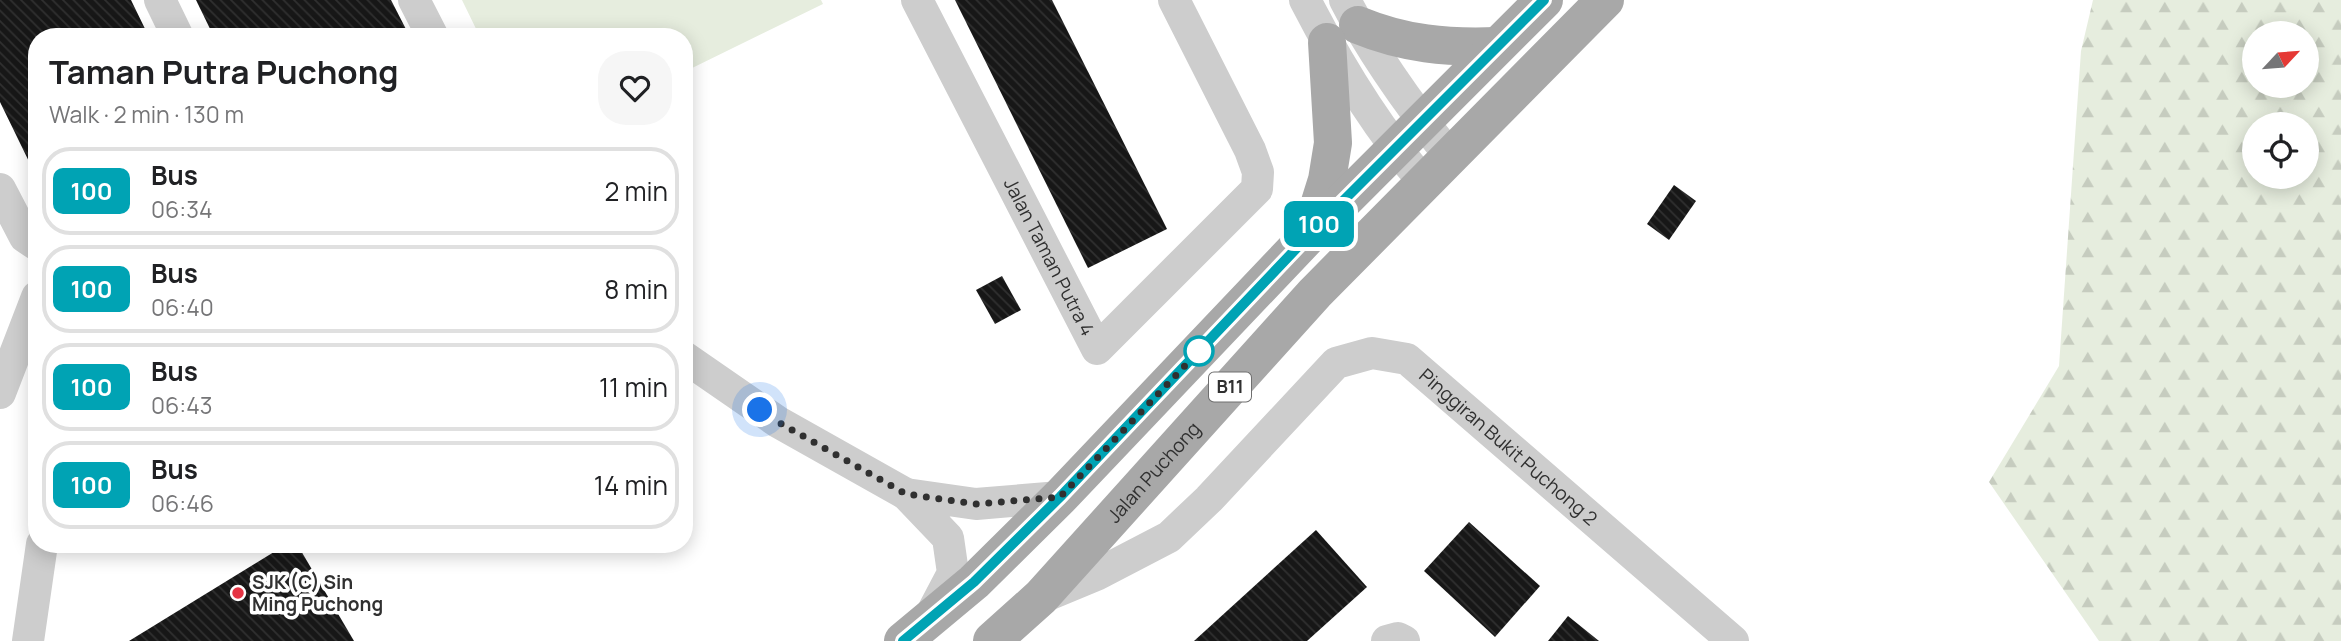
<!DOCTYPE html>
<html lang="en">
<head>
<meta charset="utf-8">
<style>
  :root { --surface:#fff; --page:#f6f6f6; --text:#202124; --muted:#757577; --line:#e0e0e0 }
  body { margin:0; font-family:Manrope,sans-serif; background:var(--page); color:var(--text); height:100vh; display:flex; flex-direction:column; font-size:26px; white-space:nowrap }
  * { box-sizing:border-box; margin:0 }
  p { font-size:23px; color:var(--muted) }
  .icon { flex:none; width:38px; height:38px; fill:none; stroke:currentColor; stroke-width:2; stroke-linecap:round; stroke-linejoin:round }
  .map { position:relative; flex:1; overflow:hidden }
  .side { position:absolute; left:28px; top:28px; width:665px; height:525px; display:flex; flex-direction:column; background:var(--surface); border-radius:28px; box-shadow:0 4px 18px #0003 }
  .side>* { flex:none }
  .badge { padding:0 14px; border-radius:10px; font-size:24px; line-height:46px }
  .needle { width:46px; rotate:64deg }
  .tools { position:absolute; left:2242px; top:21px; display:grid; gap:14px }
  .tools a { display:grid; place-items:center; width:77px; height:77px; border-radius:50%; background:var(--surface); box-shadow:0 4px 18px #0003; font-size:35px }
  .you { position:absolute; width:35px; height:35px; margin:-18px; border:5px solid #fff; border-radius:50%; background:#1a73e8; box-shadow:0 0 0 10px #1a73e833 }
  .map>.badge { position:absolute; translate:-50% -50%; box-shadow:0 0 0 4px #fff }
  .round { display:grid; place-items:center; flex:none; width:74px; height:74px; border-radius:28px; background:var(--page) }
  .head { display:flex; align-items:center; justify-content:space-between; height:119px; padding:0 21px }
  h1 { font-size:33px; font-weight:700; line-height:52px }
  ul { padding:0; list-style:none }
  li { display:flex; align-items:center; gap:21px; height:88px; margin:0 14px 10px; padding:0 7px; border:4px solid var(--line); border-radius:28px }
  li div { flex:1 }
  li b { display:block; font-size:26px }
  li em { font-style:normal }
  li .badge { min-width:77px; font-weight:700; text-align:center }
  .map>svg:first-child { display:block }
  .green { fill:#e6edde }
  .forest { fill:url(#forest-firs); fill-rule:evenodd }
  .building { fill:url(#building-back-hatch) }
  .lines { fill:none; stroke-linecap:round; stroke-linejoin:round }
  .minor { stroke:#cdcdcd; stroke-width:32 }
  .major { stroke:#a8a8a8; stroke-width:38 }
  .line-casing { stroke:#fff; stroke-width:16 }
  .line { stroke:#00a3b4; stroke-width:10 }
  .walk { stroke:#303030; stroke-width:7; stroke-dasharray:0 12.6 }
  .stop-dot { fill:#fff; stroke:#00a3b4; stroke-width:3.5 }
  .poi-dot { fill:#e53444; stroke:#fff; stroke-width:2.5 }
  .labels { text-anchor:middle; stroke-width:7; stroke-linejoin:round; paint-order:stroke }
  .shield { fill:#fff; stroke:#6e6e6e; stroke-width:2 }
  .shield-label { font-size:18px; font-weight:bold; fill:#303030 }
  .street-label { font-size:19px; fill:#303030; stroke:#fff }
  .poi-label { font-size:19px; font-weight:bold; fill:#303030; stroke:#fff; text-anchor:start }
</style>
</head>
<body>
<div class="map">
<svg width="2341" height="641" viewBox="0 0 2341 641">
  <defs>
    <pattern id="forest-firs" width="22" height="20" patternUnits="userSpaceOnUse" patternTransform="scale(1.75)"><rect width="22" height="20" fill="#e6edde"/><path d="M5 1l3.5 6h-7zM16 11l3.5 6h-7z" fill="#c6ccbf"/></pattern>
    <pattern id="building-back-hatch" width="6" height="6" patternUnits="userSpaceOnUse" patternTransform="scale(1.75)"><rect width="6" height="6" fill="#171717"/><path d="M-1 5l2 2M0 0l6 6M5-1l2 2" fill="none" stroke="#303030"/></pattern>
  </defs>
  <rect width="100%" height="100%" fill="#fff"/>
  <path class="green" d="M462,0H821L823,4L684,72V37H480Z"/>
  <path class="forest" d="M2093,0H2341V641H2099L1989,482L2059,366L2081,51ZM2254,33H2306V86H2254ZM2254,124H2306V177H2254Z"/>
  <g class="building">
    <path d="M0,0H131L149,37H37V178L0,102Z"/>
    <path d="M196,0H391L410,37H214Z"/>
    <path d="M955,0H1052L1167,229L1088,268Z"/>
    <path d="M1674,185L1696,201L1669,240L1647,224Z"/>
    <path d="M1002,276L1021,310L995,324L976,290Z"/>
    <path d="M1469,522L1540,586L1495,637L1424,571Z"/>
    <path d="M1316,530L1367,587L1307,641H1194Z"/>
    <path d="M287,544H297L354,641H129Z"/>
    <path d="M1568,616L1599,641H1548Z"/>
  </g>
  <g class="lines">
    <g class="minor">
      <path d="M160,0L178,37"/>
      <path d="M414,0L433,37"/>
      <path id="s1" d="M917,0L1097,349L1257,189L1258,172L1250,150L1174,0"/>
      <path d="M1305,0C1338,64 1376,128 1424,182"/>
      <path d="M1345,0C1373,55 1411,107 1449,155"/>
      <path d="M0,189L25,237L37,245"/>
      <path d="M684,357L778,422L906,494"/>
      <path d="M0,393L37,297"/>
      <path id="s2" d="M1043,597L1096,575L1169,537L1209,499L1336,363L1372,353L1407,359L1733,641"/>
      <path d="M933,611L953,573L948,538L906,494L976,504L1060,497"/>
      <path d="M28,641L42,544"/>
      <path d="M1387,641L1398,638L1404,641"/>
    </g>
    <g class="major">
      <path d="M1358,25C1404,44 1447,48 1497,46"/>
      <path d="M1312,228L1327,180L1333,143L1327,42"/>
      <path d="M903,641L974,582L1060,497L1311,233L1544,0"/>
      <path id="s3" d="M992,641L1041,597L1315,293L1605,0"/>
    </g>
  </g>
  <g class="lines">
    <g class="line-casing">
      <path id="line" d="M903,641L974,582L1060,497L1311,233L1544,0"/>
    </g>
    <use href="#line" class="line"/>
    <path class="walk" d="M760,410L778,422L906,494L976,504L1060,497L1199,351"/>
  </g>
  <circle class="stop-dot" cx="1199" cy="351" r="14"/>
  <circle class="poi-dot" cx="238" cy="593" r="7"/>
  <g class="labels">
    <rect class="shield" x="1209" y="372.5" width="42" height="29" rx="5"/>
    <g class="shield-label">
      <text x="1230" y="393">B11</text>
    </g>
    <g class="street-label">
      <text dy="7" stroke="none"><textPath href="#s1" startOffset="289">Jalan Taman Putra 4</textPath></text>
      <text dy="7" stroke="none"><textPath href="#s2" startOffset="588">Pinggiran Bukit Puchong 2</textPath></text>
      <text dy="7" stroke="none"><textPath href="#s3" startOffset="234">Jalan Puchong</textPath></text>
    </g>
    <g class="poi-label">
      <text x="252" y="589">SJK (C) Sin<tspan x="252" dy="22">Ming Puchong</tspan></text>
    </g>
  </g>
</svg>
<div class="tools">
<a><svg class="needle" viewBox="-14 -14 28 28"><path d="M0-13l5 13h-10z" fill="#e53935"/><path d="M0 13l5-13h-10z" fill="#757577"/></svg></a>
<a><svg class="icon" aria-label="locate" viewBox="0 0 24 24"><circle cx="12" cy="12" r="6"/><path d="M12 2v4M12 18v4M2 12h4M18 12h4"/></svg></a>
</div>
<div class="you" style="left:760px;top:410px"></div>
<b class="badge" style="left:1319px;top:224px;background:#00a3b4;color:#fff">100</b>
<section class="side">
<div class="head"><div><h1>Taman Putra Puchong</h1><p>Walk · 2 min · 130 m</p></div><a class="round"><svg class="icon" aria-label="heart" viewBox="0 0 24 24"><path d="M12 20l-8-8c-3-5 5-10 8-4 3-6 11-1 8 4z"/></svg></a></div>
<ul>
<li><span class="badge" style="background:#00a3b4;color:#fff">100</span><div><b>Bus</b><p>06:34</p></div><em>2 min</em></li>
<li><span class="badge" style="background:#00a3b4;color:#fff">100</span><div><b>Bus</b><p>06:40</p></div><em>8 min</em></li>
<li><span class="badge" style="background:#00a3b4;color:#fff">100</span><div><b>Bus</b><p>06:43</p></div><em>11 min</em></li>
<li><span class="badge" style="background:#00a3b4;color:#fff">100</span><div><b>Bus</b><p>06:46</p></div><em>14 min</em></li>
</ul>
</section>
</div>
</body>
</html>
